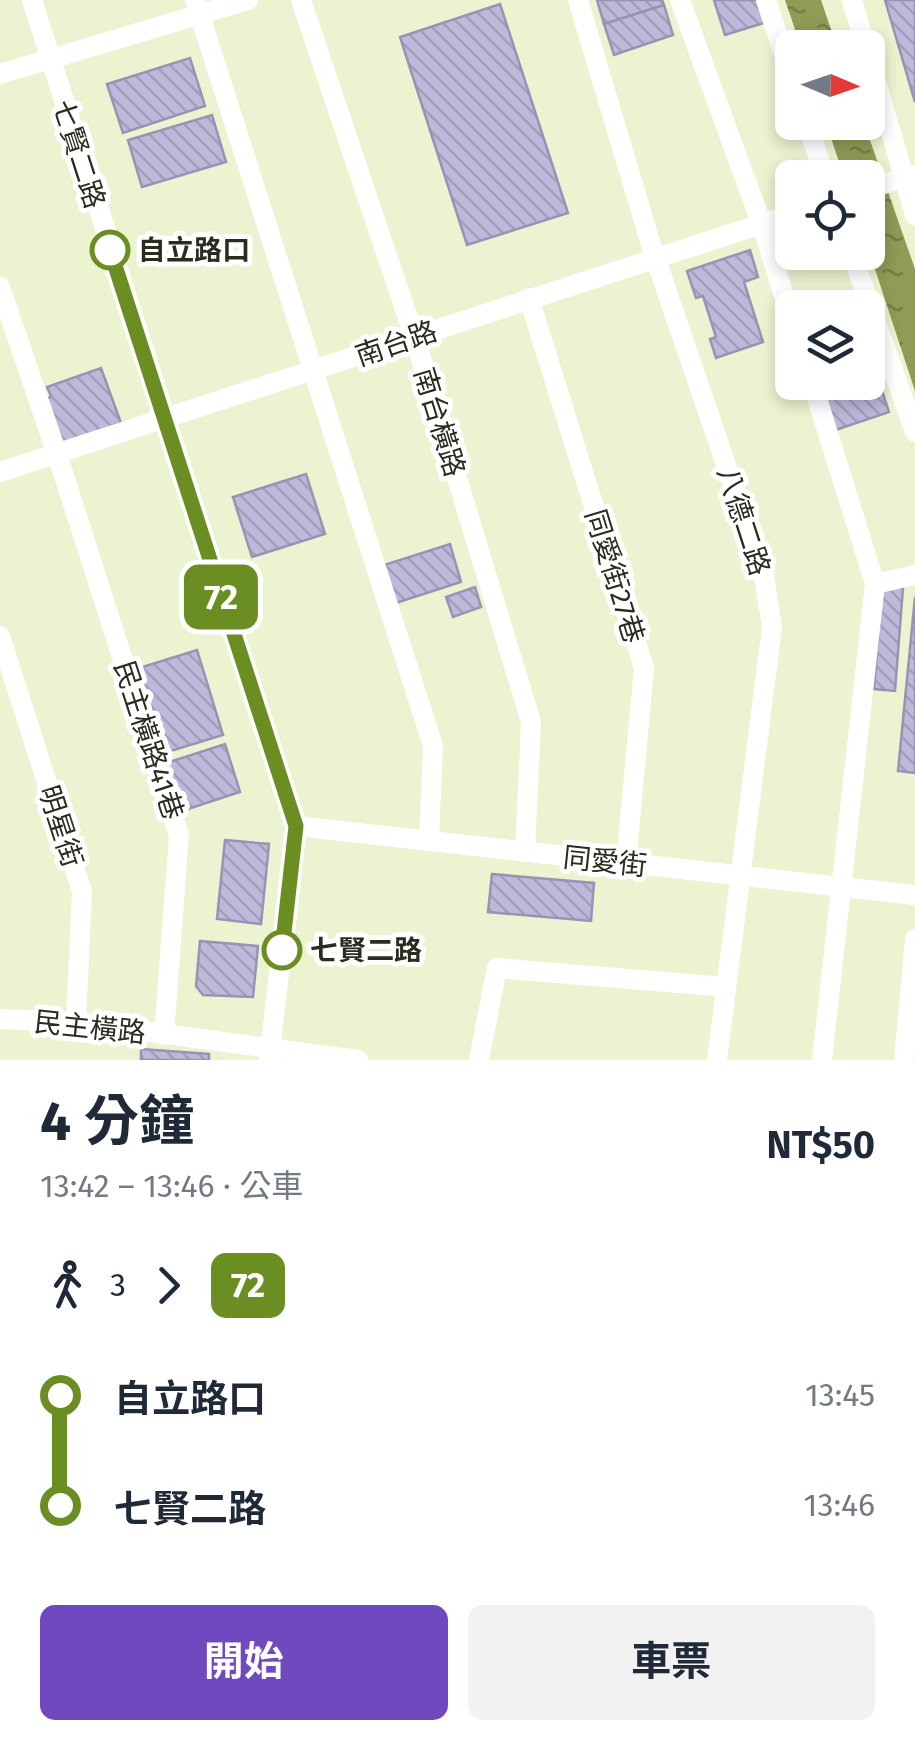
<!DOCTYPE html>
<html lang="zh-TW">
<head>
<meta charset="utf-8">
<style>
  :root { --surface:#fff; --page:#f2f2f3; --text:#1f2937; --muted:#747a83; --accent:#7048c0 }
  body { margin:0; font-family:"Fira Sans","Noto Sans TC",sans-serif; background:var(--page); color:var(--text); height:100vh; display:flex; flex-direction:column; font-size:38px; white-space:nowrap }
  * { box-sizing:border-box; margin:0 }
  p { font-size:32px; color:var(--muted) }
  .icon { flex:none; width:55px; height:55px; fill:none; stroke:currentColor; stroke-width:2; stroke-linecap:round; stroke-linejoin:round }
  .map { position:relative; height:1060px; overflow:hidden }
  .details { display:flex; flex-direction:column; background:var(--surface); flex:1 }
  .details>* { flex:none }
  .badge { padding:0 20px; border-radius:15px; font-size:35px; line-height:65px }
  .needle { width:65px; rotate:92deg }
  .fabs { position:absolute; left:775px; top:30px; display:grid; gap:20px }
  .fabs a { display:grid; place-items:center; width:110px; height:110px; border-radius:15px; background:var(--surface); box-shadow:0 5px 15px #0003; font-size:50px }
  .map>.badge { position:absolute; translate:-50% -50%; box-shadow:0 0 0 5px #fff }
  .legs { display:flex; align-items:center; gap:15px; height:110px; padding:0 40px; font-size:32px }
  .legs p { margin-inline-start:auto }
  .overview { display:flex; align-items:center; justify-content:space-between; height:170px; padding:0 40px }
  h1 { font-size:55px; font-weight:700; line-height:75px }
  .button { display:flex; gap:20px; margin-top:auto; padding:20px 40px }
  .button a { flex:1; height:115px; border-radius:15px; background:var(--accent); color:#fff; font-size:40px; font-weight:700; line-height:115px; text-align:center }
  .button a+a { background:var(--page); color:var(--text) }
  ul { padding:0 40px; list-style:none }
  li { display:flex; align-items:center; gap:35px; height:110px; font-size:38px }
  li i { display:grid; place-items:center; width:15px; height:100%; margin:0 12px; background:currentColor }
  li i::after { content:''; width:25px; height:25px; margin:-12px; border:8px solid; border-radius:50%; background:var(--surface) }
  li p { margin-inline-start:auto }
  li:first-child i { background:linear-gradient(#0000 50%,currentColor 0) }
  li:last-child i { background:linear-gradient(currentColor 50%,#0000 0) }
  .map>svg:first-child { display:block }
  .water { fill:url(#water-ripples) }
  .building { fill:url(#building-back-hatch); stroke:#9992b3; stroke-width:2.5 }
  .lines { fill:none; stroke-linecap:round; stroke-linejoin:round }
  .minor { stroke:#fff; stroke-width:20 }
  .line-1-casing { stroke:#fff; stroke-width:22 }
  .line-1 { stroke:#6b8e23; stroke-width:15 }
  .stop-1-dot { fill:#fff; stroke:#6b8e23; stroke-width:5 }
  .labels { text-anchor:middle; stroke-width:10; stroke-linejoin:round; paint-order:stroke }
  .street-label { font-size:28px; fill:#292c1f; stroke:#fff }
  .stop-label { font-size:28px; font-weight:bold; fill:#292c1f; stroke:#fff; text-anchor:start }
</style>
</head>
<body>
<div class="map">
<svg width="915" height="1060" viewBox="0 0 915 1060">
  <defs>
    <pattern id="water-ripples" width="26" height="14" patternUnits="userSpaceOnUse" patternTransform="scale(2.5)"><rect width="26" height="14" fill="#8e9c56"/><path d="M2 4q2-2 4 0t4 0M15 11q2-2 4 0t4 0" fill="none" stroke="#747f47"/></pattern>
    <pattern id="building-back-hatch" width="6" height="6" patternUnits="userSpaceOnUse" patternTransform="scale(2.5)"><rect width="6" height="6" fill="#bfb8da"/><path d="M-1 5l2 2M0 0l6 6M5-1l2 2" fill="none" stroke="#a49ebb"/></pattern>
  </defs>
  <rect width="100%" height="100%" fill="#ebf3d0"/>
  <g class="water">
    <path d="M785,0H821L837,47H801Z"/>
    <path d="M826,123H864L915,269V391L868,248V178L844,177Z"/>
  </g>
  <g class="building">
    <path d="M597,0H662L664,5L604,24Z"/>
    <path d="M714,0H760L767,22L725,35Z"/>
    <path d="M885,0H915V102Z"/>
    <path d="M500,4L568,213L467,245L400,37Z"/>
    <path d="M664,5L673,35L614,55L604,24Z"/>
    <path d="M190,58L205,106L123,133L107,84Z"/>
    <path d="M212,115L226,162L142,187L128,140Z"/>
    <path d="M750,250L758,277L744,282L763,342L716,358L710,339L716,337L703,296L696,298L687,271Z"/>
    <path d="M868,348L889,412L836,430L821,382H868Z"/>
    <path d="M101,368L121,423L53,447L39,408L51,396L47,387Z"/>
    <path d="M306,474L325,534L252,557L233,497Z"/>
    <path d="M450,544L461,582L393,604L381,566Z"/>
    <path d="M475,587L481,607L453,617L446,597Z"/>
    <path d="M882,587L903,588L895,691L874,689Z"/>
    <path d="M915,597V773L898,771Z"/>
    <path d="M197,650L223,735L148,758L123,673Z"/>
    <path d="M225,744L240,792L167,816L151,768Z"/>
    <path d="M225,840L269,844L261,924L217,919Z"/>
    <path d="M492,874L594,883L591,921L488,912Z"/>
    <path d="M200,941L258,946L253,997L203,995L196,986Z"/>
    <path d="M141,1049L209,1054V1060H141Z"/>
  </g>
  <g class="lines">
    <g class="minor">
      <path d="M32,0L296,826L269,1060"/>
      <path d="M195,0L433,746L429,841"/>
      <path d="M301,0L414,336L531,722L525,852"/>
      <path d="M578,0L652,248L764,576L772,627L717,1060"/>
      <path d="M680,0L762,225L792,322"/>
      <path d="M766,0L792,79"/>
      <path d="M852,0L866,48"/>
      <path d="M868,54L915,215"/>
      <path d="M0,74L248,0"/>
      <path d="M807,122L825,178"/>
      <path d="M868,189L913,175"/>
      <path d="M851,252L915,432"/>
      <path d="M0,287L57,454L179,835L164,1035"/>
      <path d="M529,298L644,668L626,863"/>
      <path d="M812,382L875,584L822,1060"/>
      <path d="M0,472L792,214"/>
      <path d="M875,584L915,575"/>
      <path d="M0,636L82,892L76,1022"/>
      <path d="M296,826L915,895"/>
      <path d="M0,1019L76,1022L358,1060"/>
      <path d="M479,1060L497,968L726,987"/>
      <path d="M904,1060L915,939"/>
    </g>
  </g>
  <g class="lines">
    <g class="line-1-casing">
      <path id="line-1" d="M110,250L296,826L282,950"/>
    </g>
    <use href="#line-1" class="line-1"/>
  </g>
  <g class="stop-1-dot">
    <circle cx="110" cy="250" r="18"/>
    <circle cx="282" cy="950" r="18"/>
  </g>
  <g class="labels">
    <g class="street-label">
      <text transform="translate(79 154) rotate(72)" y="10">七賢二路</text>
      <text transform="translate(396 343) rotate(-19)" y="10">南台路</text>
      <text transform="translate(440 422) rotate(73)" y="10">南台橫路</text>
      <text transform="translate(744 521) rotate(72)" y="10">八德二路</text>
      <text transform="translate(615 576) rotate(73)" y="10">同愛街27巷</text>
      <text transform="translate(149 740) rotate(72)" y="10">民主橫路41巷</text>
      <text transform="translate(61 826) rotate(72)" y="10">明星街</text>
      <text transform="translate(605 861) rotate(6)" y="10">同愛街</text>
      <text transform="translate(90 1027) rotate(6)" y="10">民主橫路</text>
    </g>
    <g class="stop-label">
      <text x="138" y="260">自立路口</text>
      <text x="310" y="960">七賢二路</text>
    </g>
  </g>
</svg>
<div class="fabs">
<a><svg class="needle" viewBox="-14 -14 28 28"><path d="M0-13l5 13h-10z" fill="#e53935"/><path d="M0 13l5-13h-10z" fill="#747a83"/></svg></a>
<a><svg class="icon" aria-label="locate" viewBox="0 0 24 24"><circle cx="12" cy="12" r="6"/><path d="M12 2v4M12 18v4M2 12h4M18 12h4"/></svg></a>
<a><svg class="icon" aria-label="layers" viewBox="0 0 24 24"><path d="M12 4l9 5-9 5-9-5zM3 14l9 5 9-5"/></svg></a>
</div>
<b class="badge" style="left:221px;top:597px;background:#6b8e23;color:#fff">72</b>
</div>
<section class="details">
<div class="overview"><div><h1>4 分鐘</h1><p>13:42 – 13:46 · 公車</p></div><b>NT$50</b></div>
<div class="legs"><svg class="icon" aria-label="walk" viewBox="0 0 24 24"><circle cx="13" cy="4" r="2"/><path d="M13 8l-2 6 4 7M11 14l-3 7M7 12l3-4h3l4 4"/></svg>3<svg class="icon" aria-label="forward" viewBox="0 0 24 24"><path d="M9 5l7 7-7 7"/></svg><b class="badge" style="background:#6b8e23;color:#fff">72</b></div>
<ul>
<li><i style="color:#6b8e23"></i><b>自立路口</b><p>13:45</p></li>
<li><i style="color:#6b8e23"></i><b>七賢二路</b><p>13:46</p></li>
</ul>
<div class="button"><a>開始</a><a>車票</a></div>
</section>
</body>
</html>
